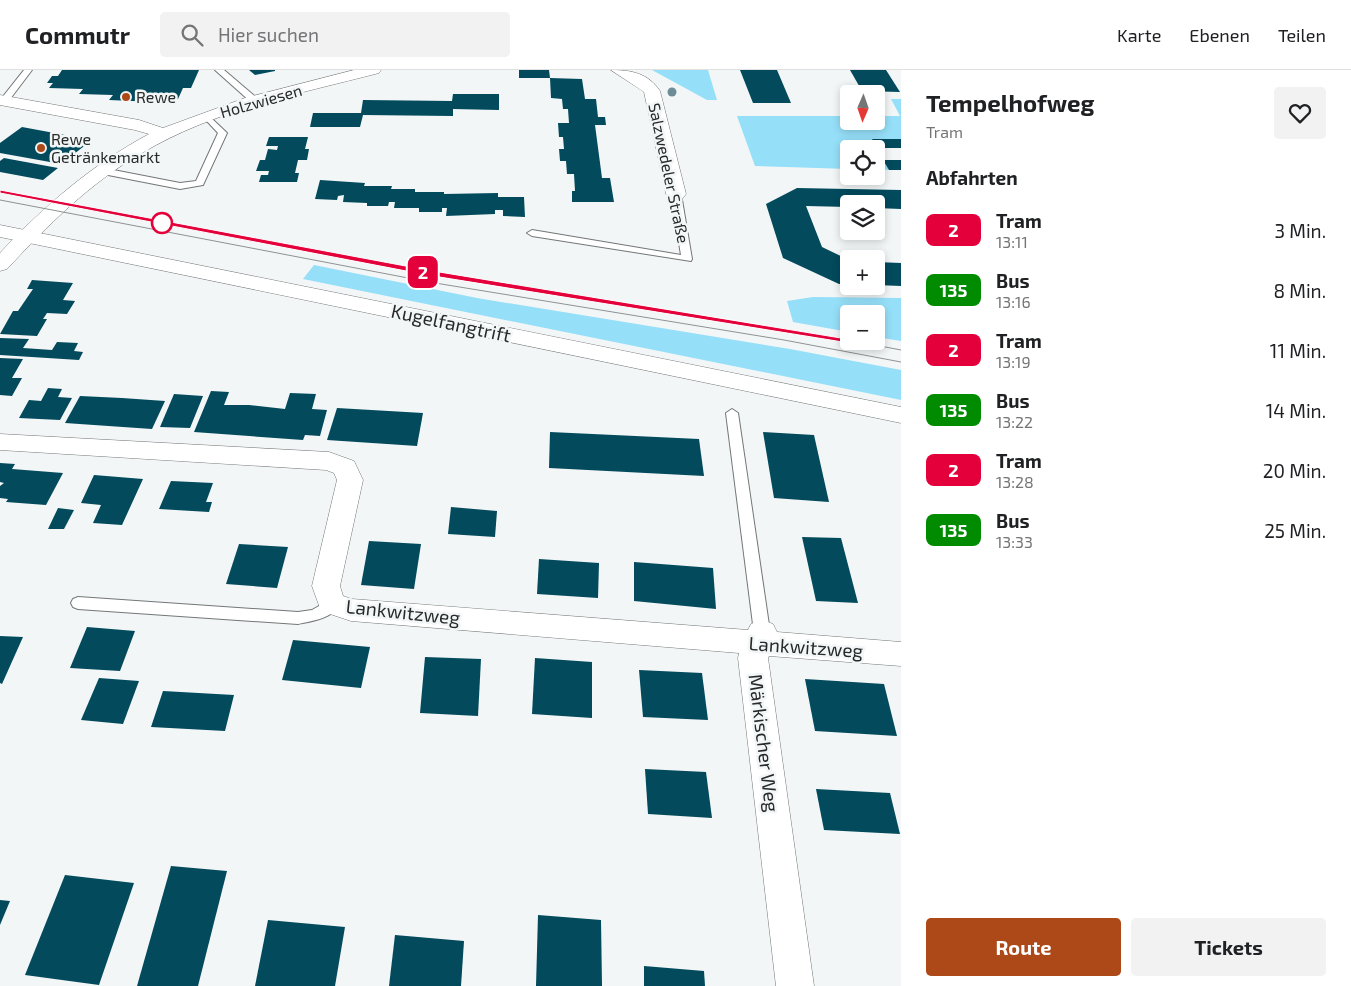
<!DOCTYPE html>
<html lang="de">
<head>
<meta charset="utf-8">
<style>
  :root { --surface:#fff; --page:#f2f2f2; --text:#202124; --muted:#757577; --line:#e0e0e0; --accent:#ad4818 }
  body { margin:0; font-family:"Exo 2",sans-serif; background:var(--page); color:var(--text); height:100vh; display:flex; flex-direction:column; font-size:19px; white-space:nowrap }
  * { box-sizing:border-box; margin:0 }
  p { font-size:16px; color:var(--muted) }
  .icon { flex:none; width:28px; height:28px; fill:none; stroke:currentColor; stroke-width:2; stroke-linecap:round; stroke-linejoin:round }
  .map { position:relative; flex:1; overflow:hidden }
  .sheet { display:flex; flex-direction:column; background:var(--surface); width:450px }
  .sheet>* { flex:none }
  .badge { padding:0 10px; border-radius:8px; font-size:18px; line-height:32px }
  .needle { width:32px; rotate:182deg }
  .tools { position:absolute; left:840px; top:15px; display:grid; gap:10px }
  .tools a { display:grid; place-items:center; width:45px; height:45px; border-radius:5px; background:var(--surface); box-shadow:0 2px 8px #0003; font-size:25px }
  .map>.badge { position:absolute; translate:-50% -50%; box-shadow:0 0 0 2px #fff }
  h2 { padding:0 25px; font-size:19px; line-height:45px }
  .round { display:grid; place-items:center; flex:none; width:52px; height:52px; border-radius:5px; background:var(--page) }
  .overview { display:flex; align-items:center; justify-content:space-between; height:85px; padding:0 25px }
  h1 { font-size:24px; font-weight:700; line-height:38px }
  .button { display:flex; gap:10px; margin-top:auto; padding:10px 25px }
  .button a { flex:1; height:58px; border-radius:5px; background:var(--accent); color:#fff; font-size:20px; font-weight:700; line-height:58px; text-align:center }
  .button a+a { background:var(--page); color:var(--text) }
  ul { padding:0; list-style:none }
  li { display:flex; align-items:center; gap:15px; height:60px; padding:0 25px }
  li div { flex:1 }
  li b { display:block; font-size:19px }
  li em { font-style:normal }
  li .badge { min-width:55px; font-weight:700; text-align:center }
  header { display:flex; align-items:center; gap:30px; box-sizing:border-box; height:70px; padding:0 25px; background:var(--surface); border-bottom:1px solid var(--line) }
  header strong { font-size:24px }
  nav { display:flex; gap:28px; margin-inline-start:auto; font-size:18px }
  .search { width:350px; height:45px; background:var(--page); display:flex; align-items:center; gap:12px; box-sizing:border-box; padding:0 18px; border-radius:5px; color:var(--muted); font-size:19px }
  main { display:flex; flex:1; min-height:0 }
  .map>svg:first-child { display:block }
  .green { fill:#96dff9 }
  .building { fill:#024a5c }
  .lines { fill:none; stroke-linecap:round; stroke-linejoin:round }
  .service-casing { stroke:#737778; stroke-width:2 }
  .minor-casing { stroke:#737778; stroke-width:1 }
  .tertiary-casing { stroke:#737778; stroke-width:1 }
  .service { fill:#fff; fill-rule:evenodd }
  .minor { fill:#fff; fill-rule:evenodd }
  .tertiary { fill:#fff; fill-rule:evenodd }
  .tram { stroke:#8f9292; stroke-width:1 }
  .tree { fill:#6d8d96 }
  .line { fill:#e4003a; stroke:#fff }
  .poi-dot { fill:#ad4818; stroke:#f2f6f7; stroke-width:2 }
  .stop-dot { fill:#fff; stroke:#e4003a; stroke-width:2.5 }
  .labels { text-anchor:middle; stroke-width:5; stroke-linejoin:round; paint-order:stroke }
  .far-poi-label { font-size:16px; fill:#282a2a; stroke:#f2f6f7; text-anchor:start }
  .far-street-label { font-size:16px; fill:#282a2a; stroke:#f2f6f7 }
  .street-label { font-size:19px; fill:#282a2a; stroke:#f2f6f7 }
</style>
</head>
<body>
<header>
<strong>Commutr</strong>
<div class="search"><svg class="icon" aria-label="search" viewBox="0 0 24 24"><circle cx="10" cy="10" r="6"/><path d="M15 15l6 6"/></svg>Hier suchen</div>
<nav><a>Karte</a><a>Ebenen</a><a>Teilen</a></nav>
</header>
<main>
<div class="map">
<svg width="901" height="916" viewBox="0 0 901 916">
  <rect width="100%" height="100%" fill="#f2f6f7"/>
  <g class="green">
    <path d="M652,0H708L717,30H707Z"/>
    <path d="M891,29H901V69H872L889,100L876,99V79H849V99L755,96L737,46H849V51H876V46H900Z"/>
    <path d="M314,195L477,228L790,279L901,300V330L303,209Z"/>
    <path d="M813,227L901,228V271L876,267V244H849V262L793,252L787,231Z"/>
  </g>
  <g class="building">
    <path d="M62,0H199L191,18H183L178,29L157,28L155,32L109,30L113,25L79,24L83,19L49,18L53,13H47L52,6H58Z"/>
    <path d="M249,0H275V1L255,5Z"/>
    <path d="M519,0H549L550,8L582,9L585,29H596L598,47H605L606,55H595L602,108H610L614,132H572V121H575L574,104H567L566,91H560L559,79H564L563,67H559L558,53H569L568,39H563L562,29L551,28L550,8H519Z"/>
    <path d="M740,0H777L791,33H753Z"/>
    <path d="M850,0H886L900,22L862,21Z"/>
    <path d="M453,24H499V40L453,39V46L363,45L360,57H310L313,43H361L363,30L452,31Z"/>
    <path d="M22,57L92,70L61,94L0,83V73Z"/>
    <path d="M269,67H308L305,79H309L307,90H298L295,103H299L297,112H259L261,105H268L269,101H256L260,90H265L268,79L277,80L278,76H266Z"/>
    <path d="M872,69H901V78H877Z"/>
    <path d="M4,88L58,98L43,110L0,102V91Z"/>
    <path d="M883,90H901V100H889Z"/>
    <path d="M320,110L365,113L364,116H392L391,119H415V122H444V124L498,123V127H524L525,147L503,146V140H495V144L446,146L447,138H442V142H419V138H394L395,132H389L388,136H367V133L343,132L344,125L338,126L337,130L315,129Z"/>
    <path d="M797,118L901,120V139L876,138V134H849V137L806,136L822,177L849,190V214H839L783,188L766,134Z"/>
    <path d="M876,192L901,193V216L876,215Z"/>
    <path d="M32,210L73,213L63,230L75,231L67,244L47,243L43,249H47L37,266L0,264L13,241H18L33,219H27Z"/>
    <path d="M0,268L29,269L23,278L52,280L57,272L78,273L74,281L83,282L79,290L0,285Z"/>
    <path d="M0,288L23,289L12,308H22L12,326L0,325Z"/>
    <path d="M48,318L62,319L58,327L72,328L60,350L19,348L29,330L41,331Z"/>
    <path d="M211,321L229,322L224,335H249L285,339L290,323L316,324L312,339L327,340L320,366L305,365L303,370L194,362Z"/>
    <path d="M174,324L203,326L190,358L160,357Z"/>
    <path d="M80,326L122,328L165,331L152,359L65,353Z"/>
    <path d="M337,338L423,343L417,376L327,370Z"/>
    <path d="M550,362L699,369L704,406L549,398Z"/>
    <path d="M763,362L814,365L829,432L774,428Z"/>
    <path d="M0,393L15,394L12,399L63,403L46,435L6,432L8,429L0,428V416L4,413L0,412Z"/>
    <path d="M94,405L143,409L122,455L93,453L101,435L81,433Z"/>
    <path d="M171,411L213,413L206,432H212L209,442L159,439Z"/>
    <path d="M451,437L497,441L495,467L448,464Z"/>
    <path d="M58,438L74,440L64,459H48Z"/>
    <path d="M802,467L841,468L858,533L816,531Z"/>
    <path d="M369,471L421,474L414,519L361,515Z"/>
    <path d="M239,474L288,477L277,518L226,514Z"/>
    <path d="M539,489L599,493L598,528L537,524Z"/>
    <path d="M634,492L713,498L716,539L634,531Z"/>
    <path d="M87,557L135,561L120,601L70,598Z"/>
    <path d="M0,566L23,567L2,614L0,613Z"/>
    <path d="M293,570L370,577L361,618L282,610Z"/>
    <path d="M425,587L481,589L478,646L420,643Z"/>
    <path d="M535,588L592,592V648L532,644Z"/>
    <path d="M639,600L702,603L708,650L643,647Z"/>
    <path d="M99,608L139,611L123,654L81,650Z"/>
    <path d="M805,609L884,614L897,666L815,661Z"/>
    <path d="M163,621L234,625L225,661L151,657Z"/>
    <path d="M645,699L706,702L712,748L648,744Z"/>
    <path d="M816,719L890,723L900,764L824,760Z"/>
    <path d="M171,796L227,801L198,916H137Z"/>
    <path d="M65,805L134,813L99,915L25,905Z"/>
    <path d="M0,830L10,831L0,855Z"/>
    <path d="M538,845L601,850L602,916H536Z"/>
    <path d="M268,850L345,857L335,916H255Z"/>
    <path d="M395,865L464,871L461,916H389Z"/>
    <path d="M644,896L704,901L705,916H644Z"/>
  </g>
  <g class="lines">
    <g class="service-casing">
      <g id="service">
        <path d="M24,0H32L7,33H1V29Z"/>
        <path d="M215,0H224L258,29V33H252Z"/>
        <path d="M207,44L227,63L203,115L180,119L103,104L98,101L103,98L180,113L196,111L218,63L203,47Z"/>
        <path d="M676,121L681,124L692,189L691,191L532,166L527,163L532,160L681,185L671,124Z"/>
        <path d="M732,339L738,343L770,562L767,566L762,568L757,566L754,562L726,343Z"/>
        <path d="M78,527L298,542L312,540L333,528L338,530L340,534C333,548 313,551 298,554L78,539L73,537L71,533L73,529Z"/>
      </g>
    </g>
    <g class="minor-casing">
      <g id="minor">
        <path d="M354,0H381L379,3C298,24 214,40 142,83C91,112 47,156 7,199L0,201V183C44,136 93,94 149,64L135,60L0,35V25L139,50L163,58L245,28Z"/>
        <path d="M611,0C631,0 648,3 660,21L686,124L683,128H669L666,124L644,22Z"/>
        <path d="M0,364L329,382L354,391L363,410L340,516L343,526L352,529L748,560L751,554L762,550L773,554L777,562L901,572V596L769,586L768,588L814,916H776L738,588L739,583L351,551L321,541L312,516L337,410L334,403L326,400L0,380Z"/>
      </g>
    </g>
    <g class="tertiary-casing">
      <path id="tertiary" d="M0,155L901,337V353L0,167Z"/>
    </g>
    <use href="#service" class="service"/>
    <use href="#minor" class="minor"/>
    <use href="#tertiary" class="tertiary"/>
    <g class="tram">
      <path d="M0,122L427,203L849,270"/>
      <path d="M0,130L429,212L784,270L901,292"/>
      <path d="M854,271L901,280"/>
    </g>
  </g>
  <circle class="tree" cx="672" cy="22" r="4.5"/>
  <path class="line" d="M0,120L427,200L853,270L849,273L427,205L0,123Z"/>
  <g class="poi-dot">
    <circle cx="126" cy="27" r="5"/>
    <circle cx="41" cy="78" r="5"/>
  </g>
  <circle class="stop-dot" cx="162" cy="153" r="10"/>
  <g class="labels">
    <g class="far-poi-label">
      <text x="136" y="33">Rewe</text>
      <text x="51" y="75">Rewe<tspan x="51" dy="18">Getränkemarkt</tspan></text>
    </g>
    <g class="far-street-label">
      <text transform="translate(261 31) rotate(-16)" y="6">Holzwiesen</text>
      <text transform="translate(669 103) rotate(78)" y="6">Salzwedeler Straße</text>
    </g>
    <g class="street-label">
      <text transform="translate(451 253) rotate(12)" y="7">Kugelfangtrift</text>
      <text transform="translate(403 542) rotate(6)" y="7">Lankwitzweg</text>
      <text transform="translate(806 577) rotate(4)" y="7">Lankwitzweg</text>
      <text transform="translate(764 673) rotate(83)" y="7">Märkischer Weg</text>
    </g>
  </g>
</svg>
<div class="tools">
<a><svg class="needle" viewBox="-14 -14 28 28"><path d="M0-13l5 13h-10z" fill="#e53935"/><path d="M0 13l5-13h-10z" fill="#757577"/></svg></a>
<a><svg class="icon" aria-label="locate" viewBox="0 0 24 24"><circle cx="12" cy="12" r="6"/><path d="M12 2v4M12 18v4M2 12h4M18 12h4"/></svg></a>
<a><svg class="icon" aria-label="layers" viewBox="0 0 24 24"><path d="M12 4l9 5-9 5-9-5zM3 14l9 5 9-5"/></svg></a>
<a>+</a>
<a>−</a>
</div>
<b class="badge" style="left:423px;top:202px;background:#e4003a;color:#fff">2</b>
</div>
<section class="sheet">
<div class="overview"><div><h1>Tempelhofweg</h1><p>Tram</p></div><a class="round"><svg class="icon" aria-label="heart" viewBox="0 0 24 24"><path d="M12 20l-8-8c-3-5 5-10 8-4 3-6 11-1 8 4z"/></svg></a></div>
<h2>Abfahrten</h2>
<ul>
<li><span class="badge" style="background:#e4003a;color:#fff">2</span><div><b>Tram</b><p>13:11</p></div><em>3 Min.</em></li>
<li><span class="badge" style="background:#008b00;color:#fff">135</span><div><b>Bus</b><p>13:16</p></div><em>8 Min.</em></li>
<li><span class="badge" style="background:#e4003a;color:#fff">2</span><div><b>Tram</b><p>13:19</p></div><em>11 Min.</em></li>
<li><span class="badge" style="background:#008b00;color:#fff">135</span><div><b>Bus</b><p>13:22</p></div><em>14 Min.</em></li>
<li><span class="badge" style="background:#e4003a;color:#fff">2</span><div><b>Tram</b><p>13:28</p></div><em>20 Min.</em></li>
<li><span class="badge" style="background:#008b00;color:#fff">135</span><div><b>Bus</b><p>13:33</p></div><em>25 Min.</em></li>
</ul>
<div class="button"><a>Route</a><a>Tickets</a></div>
</section>
</main>
</body>
</html>
